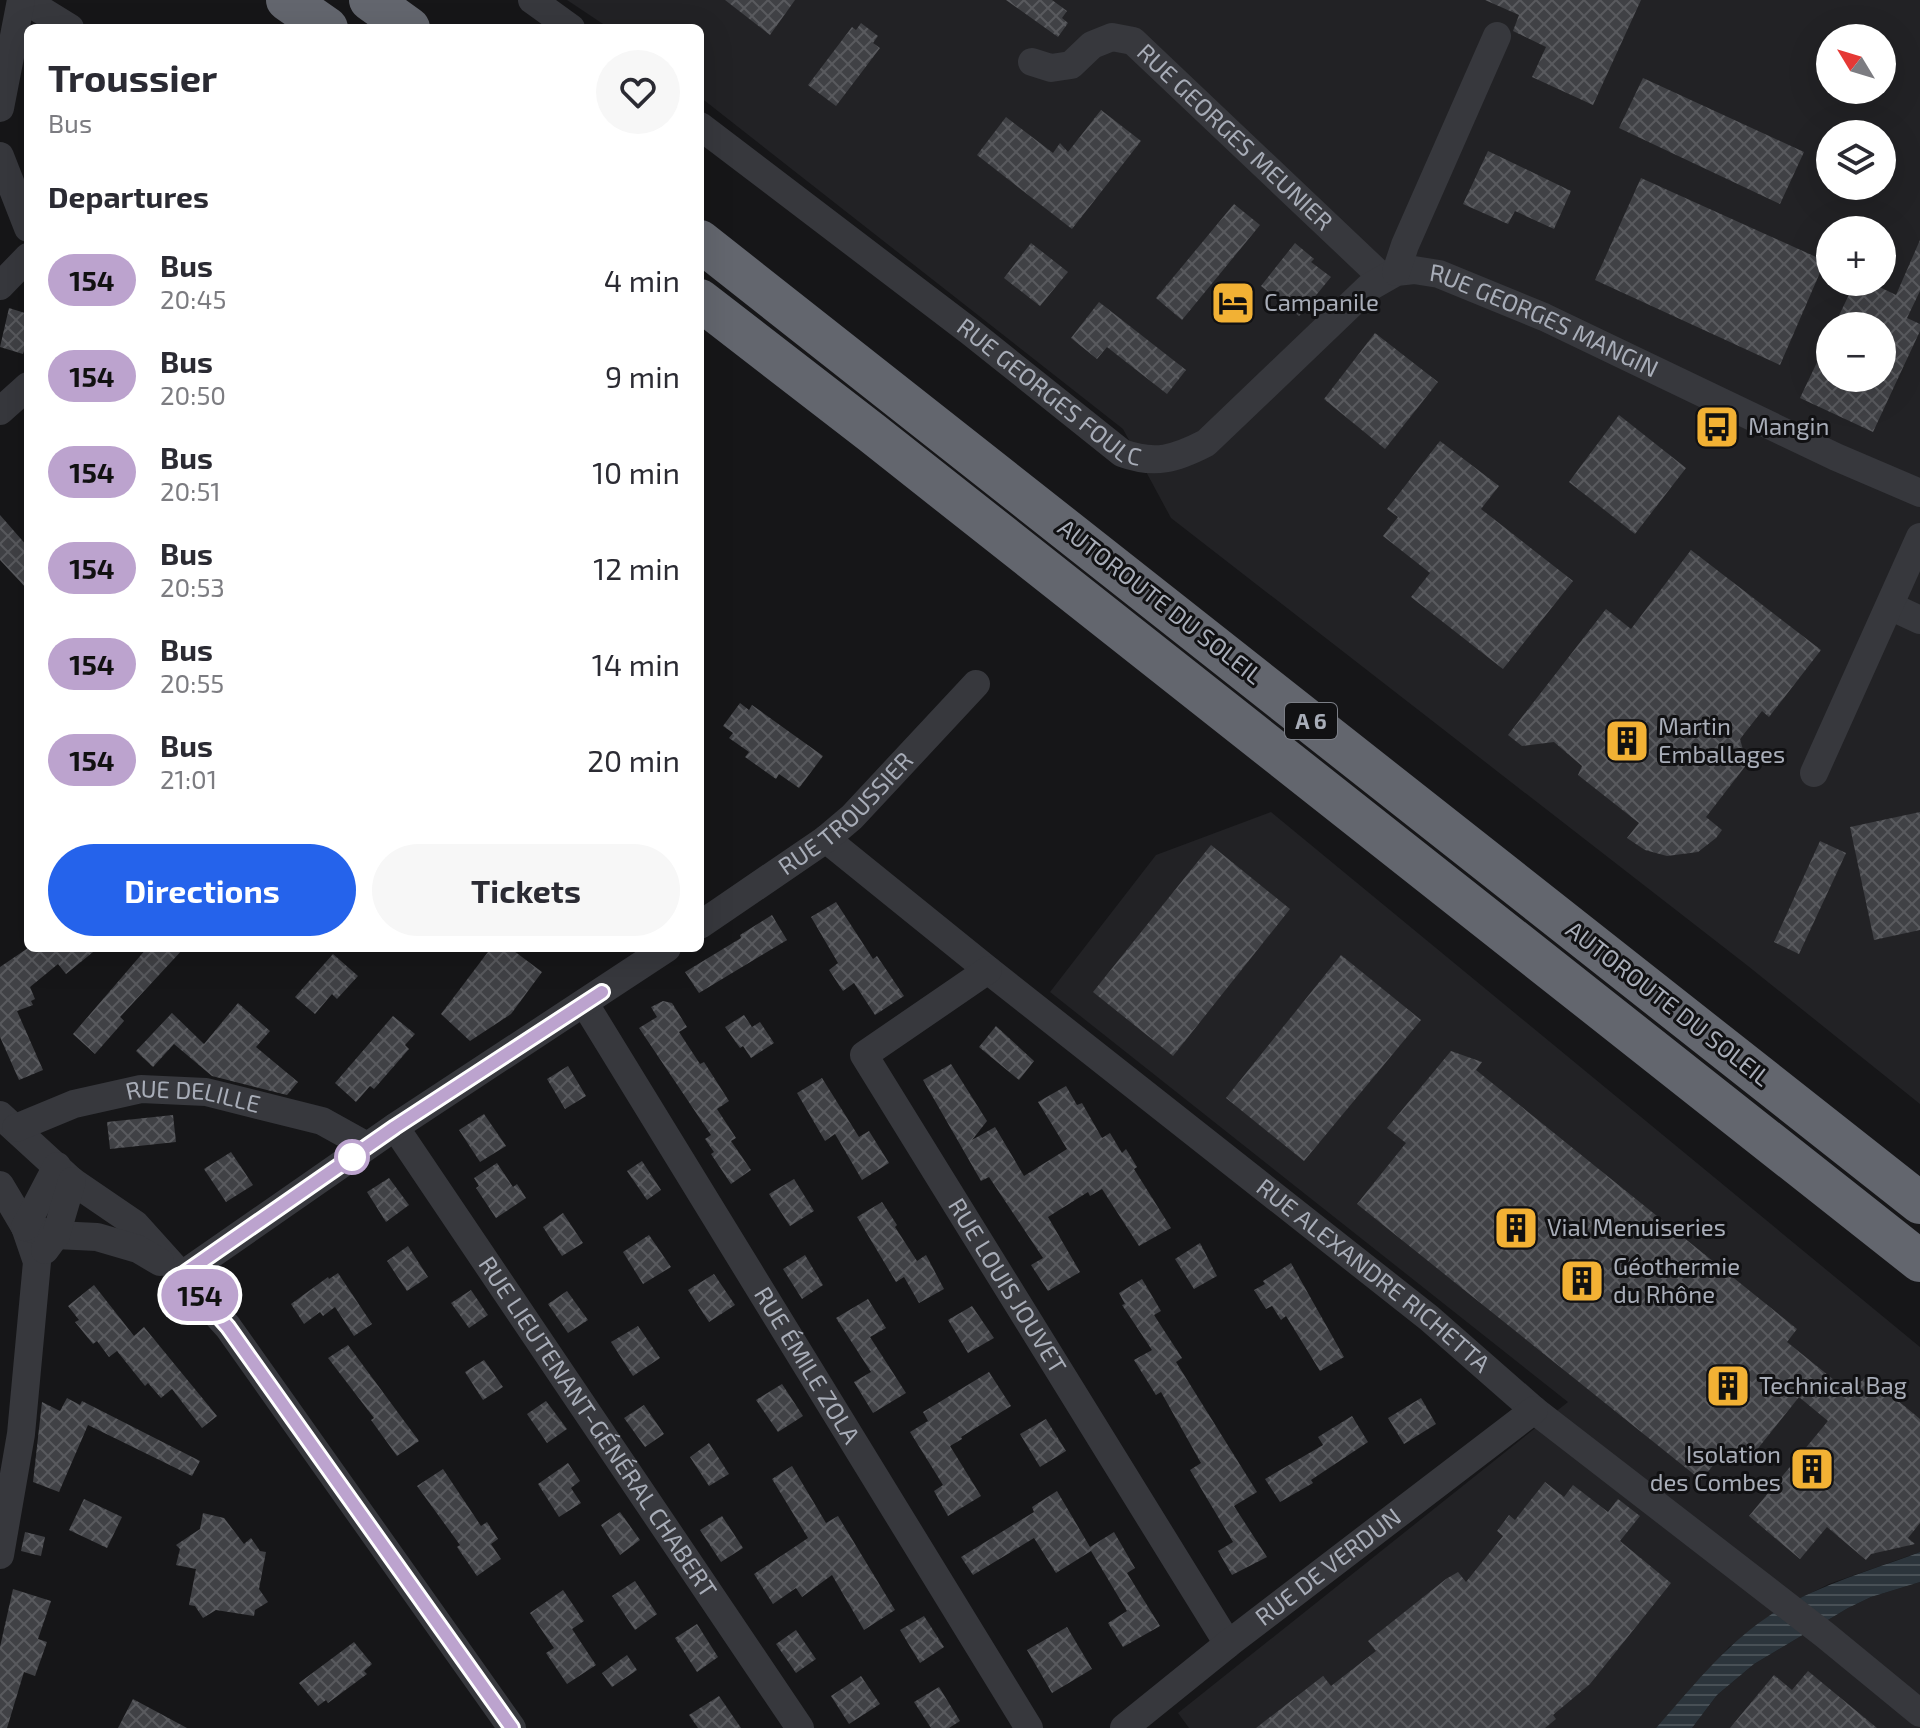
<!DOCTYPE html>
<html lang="en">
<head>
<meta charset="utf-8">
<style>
  :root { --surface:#fff; --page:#f7f7f7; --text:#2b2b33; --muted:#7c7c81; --accent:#2563eb }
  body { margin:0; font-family:"Exo 2",sans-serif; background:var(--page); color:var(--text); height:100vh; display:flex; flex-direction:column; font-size:30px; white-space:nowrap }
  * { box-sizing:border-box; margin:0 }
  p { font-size:26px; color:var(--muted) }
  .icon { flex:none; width:44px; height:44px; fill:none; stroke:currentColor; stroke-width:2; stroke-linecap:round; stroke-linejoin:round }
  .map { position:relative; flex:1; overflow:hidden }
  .side { position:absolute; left:24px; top:24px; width:680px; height:928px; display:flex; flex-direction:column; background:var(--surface); border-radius:12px; box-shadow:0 8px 32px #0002 }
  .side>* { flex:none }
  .badge { padding:0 16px; border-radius:26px; font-size:28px; line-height:52px }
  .needle { width:52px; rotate:308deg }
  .controls { position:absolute; left:1816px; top:24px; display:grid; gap:16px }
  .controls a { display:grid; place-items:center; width:80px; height:80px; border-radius:50%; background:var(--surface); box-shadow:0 8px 32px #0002; font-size:40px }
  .map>.badge { position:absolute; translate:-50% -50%; box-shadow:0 0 0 4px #fff }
  h2 { padding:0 24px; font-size:30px; line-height:72px }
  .round { display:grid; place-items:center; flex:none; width:84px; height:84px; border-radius:42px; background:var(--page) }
  .headline { display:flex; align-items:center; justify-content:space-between; height:136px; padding:0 24px }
  h1 { font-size:38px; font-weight:700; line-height:60px }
  .primary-button { display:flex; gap:16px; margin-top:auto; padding:16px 24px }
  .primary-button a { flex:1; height:92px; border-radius:48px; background:var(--accent); color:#fff; font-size:32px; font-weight:700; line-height:92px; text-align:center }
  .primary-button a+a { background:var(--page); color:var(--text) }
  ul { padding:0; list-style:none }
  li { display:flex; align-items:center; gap:24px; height:96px; padding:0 24px }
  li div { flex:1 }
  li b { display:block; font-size:30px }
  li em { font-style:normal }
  li .badge { min-width:88px; font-weight:700; text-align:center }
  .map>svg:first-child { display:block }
  .built { fill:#222225; fill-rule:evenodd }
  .water { fill:url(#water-rules) }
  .building { fill:url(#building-cross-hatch) }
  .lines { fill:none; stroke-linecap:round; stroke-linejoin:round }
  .minor { stroke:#37383d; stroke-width:28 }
  .highway { stroke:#63666e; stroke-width:42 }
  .line-casing { stroke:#fff; stroke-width:18 }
  .line { stroke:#bca3ce; stroke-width:12 }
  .stop-dot { fill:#fff; stroke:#bca3ce; stroke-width:4 }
  .labels { text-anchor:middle; stroke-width:6; stroke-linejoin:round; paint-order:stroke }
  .shield { fill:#111113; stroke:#7b7e86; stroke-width:2 }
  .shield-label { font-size:22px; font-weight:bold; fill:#a8adb8 }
  .street-label { font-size:24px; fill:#a8adb8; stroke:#111113 }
  .poi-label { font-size:24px; fill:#a8adb8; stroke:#111113; text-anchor:start }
</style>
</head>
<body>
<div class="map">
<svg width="1920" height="1728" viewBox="0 0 1920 1728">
  <defs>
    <pattern id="water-rules" width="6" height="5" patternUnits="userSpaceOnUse" patternTransform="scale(2)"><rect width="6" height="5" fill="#2c353c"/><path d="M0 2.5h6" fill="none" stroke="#485056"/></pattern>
    <pattern id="building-cross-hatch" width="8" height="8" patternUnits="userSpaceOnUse" patternTransform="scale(2)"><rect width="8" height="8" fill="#404145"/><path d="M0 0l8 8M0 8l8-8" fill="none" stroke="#595a5e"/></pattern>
  </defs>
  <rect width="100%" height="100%" fill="#161618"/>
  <g class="built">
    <path d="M567,0H1920V1104L1748,966L1171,518L1123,429L700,97V28H609ZM1830,38H1882V90H1830ZM1830,134H1882V186H1830ZM1830,230H1882V282H1830ZM1830,326H1882V378H1830Z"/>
    <path d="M1271,812L1920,1347V1552L1829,1584L1787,1605L1729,1647L1656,1728H1189L1178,1713L1568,1402L1050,992L1156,855Z"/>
    <path d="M1920,1582V1728H1692L1717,1695L1754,1664L1848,1608L1871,1597Z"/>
  </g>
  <path class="water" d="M1920,1552V1582L1871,1597L1848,1608L1754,1664L1717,1695L1692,1728H1656C1690,1690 1723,1647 1766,1618C1813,1586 1867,1572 1920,1552Z"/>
  <g class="building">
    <path d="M725,0H795L770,35Z"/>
    <path d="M1006,0H1052L1067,11L1062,18L1068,23L1058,37Z"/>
    <path d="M1485,0H1641L1593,105L1532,77L1546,47L1513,31L1519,15Z"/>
    <path d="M861,23L878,36L873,43L880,48L836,106L808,85L852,27L856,30Z"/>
    <path d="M1643,78L1804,152L1780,204L1619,128Z"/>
    <path d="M1101,110L1141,141L1072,229L977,155L1006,117L1053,153L1060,143L1068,152Z"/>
    <path d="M1488,151L1571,191L1554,229L1515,211L1508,224L1463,204Z"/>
    <path d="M1641,178L1825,261L1780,365L1595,280Z"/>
    <path d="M1234,204L1260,225L1182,320L1156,298Z"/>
    <path d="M1920,240V291L1907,318L1920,324V331L1873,432L1800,398L1830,335V378H1882V326H1834L1855,282H1869L1896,295Z"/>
    <path d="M1031,243L1068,272L1040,306L1004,278Z"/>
    <path d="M1295,243L1314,259L1311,262L1331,277L1299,316L1261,286Z"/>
    <path d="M1099,302L1186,370L1167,394L1107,347L1097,359L1071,338Z"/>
    <path d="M9,308L28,314V339L23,354L0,347Z"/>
    <path d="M1375,333L1438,382L1385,449L1324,399Z"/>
    <path d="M1619,415L1686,468L1635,534L1569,482Z"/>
    <path d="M1440,441L1499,486L1481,509L1573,581L1503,669L1411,597L1430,573L1383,536L1398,517L1387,509Z"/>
    <path d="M0,515L28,547V590L0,560Z"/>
    <path d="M1691,550L1821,650L1769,717L1762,711L1740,739L1747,764L1706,817L1722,830L1716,838L1698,852L1667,856L1645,850L1627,838L1639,823L1578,775L1582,766L1554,742L1522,746L1508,735L1606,609L1631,629Z"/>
    <path d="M740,703L749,710L752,705L823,756L799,788L779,774L776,779L745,757L749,752L729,738L733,733L723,726Z"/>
    <path d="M1920,812V930L1874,940L1850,827Z"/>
    <path d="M1820,841L1846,853L1799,954L1774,942Z"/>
    <path d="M1211,845L1290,909L1173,1056L1093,992Z"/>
    <path d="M836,902L873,959L877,956L904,996L875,1015L854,983L843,991L829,970L838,963L811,917Z"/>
    <path d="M772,915L787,940L699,993L685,972L741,938L740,935Z"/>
    <path d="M28,948H98L66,974L58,964L30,987L35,999L31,1001L33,1005L17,1011L43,1070L19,1080L0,1037V967Z"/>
    <path d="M147,948H184L120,1017L124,1021L95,1054L73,1034Z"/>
    <path d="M491,948H510L542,972L511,1014L470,1041L441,1014Z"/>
    <path d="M333,954L358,976L337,999L332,994L315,1014L295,997Z"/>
    <path d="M1341,955L1421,1020L1304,1161L1226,1098Z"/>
    <path d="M663,1001L672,1003L687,1027L679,1032L700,1064L704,1062L729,1101L717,1109L736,1138L731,1141L751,1170L731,1184L711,1154L714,1152L705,1139L711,1135L639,1028L657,1017L651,1007Z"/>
    <path d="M238,1003L270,1031L256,1047L298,1082L287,1095L212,1076L174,1044L153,1067L136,1051L172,1013L204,1044Z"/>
    <path d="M744,1015L752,1027L760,1022L774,1043L751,1058L743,1046L740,1048L725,1027Z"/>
    <path d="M393,1016L415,1034L405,1045L409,1049L374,1089L370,1086L356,1102L335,1083Z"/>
    <path d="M996,1026L1034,1061L1019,1080L979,1047Z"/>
    <path d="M1451,1051L1482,1062L1476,1070L1797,1329L1787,1342L1839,1384L1843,1380L1848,1385L1862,1381L1867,1375L1920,1419V1523L1908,1538L1915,1544L1871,1554L1866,1560L1827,1527L1800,1559L1749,1516L1828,1421L1799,1397L1744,1466L1725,1451L1701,1480L1357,1204L1406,1143L1387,1128Z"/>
    <path d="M951,1064L987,1121L972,1140L995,1127L1024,1176L1067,1149L1038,1102L1066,1086L1077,1105L1082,1103L1102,1138L1110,1133L1122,1153L1126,1149L1137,1167L1134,1169L1171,1228L1139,1246L1102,1189L1090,1196L1088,1192L1048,1217L1080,1272L1048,1291L1031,1265L1043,1258L989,1177L981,1181L923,1080Z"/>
    <path d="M568,1066L586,1096L565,1109L547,1079Z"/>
    <path d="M822,1078L859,1137L869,1131L889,1163L862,1180L835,1134L825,1141L797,1093Z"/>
    <path d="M484,1114L506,1146L480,1162L459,1130Z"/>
    <path d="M173,1115L176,1142L110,1149L107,1122Z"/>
    <path d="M231,1152L253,1185L226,1202L204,1169Z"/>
    <path d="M642,1161L661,1190L647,1200L627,1171Z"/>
    <path d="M497,1163L513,1187L517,1184L526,1198L496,1218L476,1188L479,1186L474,1178Z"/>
    <path d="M389,1178L409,1205L386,1222L367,1192Z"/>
    <path d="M794,1179L814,1211L790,1226L769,1194Z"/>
    <path d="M882,1202L897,1225L895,1227L917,1261L926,1255L944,1289L919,1303L904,1277L896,1282L857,1217Z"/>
    <path d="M563,1213L583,1243L562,1256L543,1227Z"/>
    <path d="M649,1235L671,1267L643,1284L623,1252Z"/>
    <path d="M1200,1243L1217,1276L1194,1289L1175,1259Z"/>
    <path d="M408,1246L428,1277L407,1291L387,1261Z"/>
    <path d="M805,1255L823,1285L802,1299L783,1269Z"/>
    <path d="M1291,1263L1344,1357L1320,1371L1286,1316L1281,1320L1272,1306L1266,1309L1254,1290L1265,1284L1263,1281Z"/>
    <path d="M338,1273L372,1324L354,1336L335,1307L323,1316L320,1312L304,1324L291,1304L328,1277L329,1279Z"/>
    <path d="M714,1274L735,1305L709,1322L688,1290Z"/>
    <path d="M1142,1279L1161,1311L1154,1315L1182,1358L1176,1362L1257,1492L1234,1506L1267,1557L1232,1575L1218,1551L1233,1542L1190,1470L1201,1463L1161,1392L1156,1395L1134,1360L1152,1350L1122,1305L1125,1304L1119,1293Z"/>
    <path d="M94,1285L134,1336L144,1327L217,1416L202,1428L172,1389L161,1398L148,1383L145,1386L117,1351L109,1357L97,1341L93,1344L75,1322L79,1320L68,1306Z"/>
    <path d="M471,1290L488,1315L469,1328L451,1303Z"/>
    <path d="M567,1291L588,1320L568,1333L548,1304Z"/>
    <path d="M868,1299L886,1328L870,1337L906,1393L873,1413L854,1382L871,1372L836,1318Z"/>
    <path d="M972,1306L994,1338L968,1353L948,1320Z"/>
    <path d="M638,1326L660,1358L633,1376L611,1342Z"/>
    <path d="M348,1345L419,1441L397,1456L371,1420L374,1418L328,1358Z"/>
    <path d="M484,1360L503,1387L483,1400L465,1372Z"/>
    <path d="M989,1372L1011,1406L961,1437L962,1439L950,1446L981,1496L948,1516L934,1491L943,1485L910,1432L928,1421L923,1412Z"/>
    <path d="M782,1384L803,1416L778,1432L756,1400Z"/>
    <path d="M67,1398L80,1405L82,1401L200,1461L192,1476L88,1425L59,1492L33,1482L42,1402L60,1411Z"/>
    <path d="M1421,1398L1436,1424L1404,1444L1388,1418Z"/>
    <path d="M546,1401L567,1429L547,1443L527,1414Z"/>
    <path d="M644,1405L664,1434L645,1447L624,1418Z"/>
    <path d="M1352,1416L1368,1442L1311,1480L1313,1483L1280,1502L1265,1479L1323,1445L1318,1437Z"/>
    <path d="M1046,1419L1066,1451L1040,1467L1020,1434Z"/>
    <path d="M709,1443L729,1474L709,1486L690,1457Z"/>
    <path d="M568,1463L580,1481L571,1488L581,1503L559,1517L538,1484Z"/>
    <path d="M792,1466L826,1523L838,1516L895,1610L864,1630L832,1575L802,1597L796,1588L773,1604L754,1574L808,1538L772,1479Z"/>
    <path d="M443,1469L481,1526L487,1522L498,1539L491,1544L501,1559L477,1576L457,1547L460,1545L417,1486Z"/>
    <path d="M1545,1482L1564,1497L1573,1485L1608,1512L1618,1499L1640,1516L1620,1541L1671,1583L1590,1684L1553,1715L1556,1719L1545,1728H1256L1323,1676L1331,1686L1376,1651L1368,1641L1446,1579L1458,1572L1466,1582L1503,1536L1497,1531L1509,1515L1515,1520Z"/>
    <path d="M1057,1491L1090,1547L1114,1532L1135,1568L1127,1573L1160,1626L1123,1647L1108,1623L1127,1611L1091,1551L1056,1573L1034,1538L973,1575L961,1557L1034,1512L1032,1507Z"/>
    <path d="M84,1499L122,1517L107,1548L69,1530Z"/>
    <path d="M620,1512L640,1540L620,1555L601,1525Z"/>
    <path d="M203,1513L224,1518L244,1544L251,1538L260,1551L266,1552L259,1589L268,1602L255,1610L254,1616L216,1610L203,1618L195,1606L189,1605L196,1569L176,1565L180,1549L176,1545L200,1529Z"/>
    <path d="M722,1516L743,1548L721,1562L700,1530Z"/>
    <path d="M25,1532L45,1537L41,1556L21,1551Z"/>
    <path d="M635,1581L657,1614L635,1630L612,1596Z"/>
    <path d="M13,1589L51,1601L38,1639L47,1642L35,1676L24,1672L7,1728H0V1647Z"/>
    <path d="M563,1590L584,1621L572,1629L596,1665L567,1684L546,1653L554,1648L530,1613Z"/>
    <path d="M924,1616L944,1647L920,1663L900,1630Z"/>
    <path d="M697,1624L718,1657L697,1672L675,1638Z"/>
    <path d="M1067,1627L1092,1669L1052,1693L1027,1650Z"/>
    <path d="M796,1630L816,1659L796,1673L776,1644Z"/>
    <path d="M354,1642L372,1664L364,1671L367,1674L328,1703L326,1700L318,1706L299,1683Z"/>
    <path d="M627,1655L637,1670L612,1687L602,1673Z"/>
    <path d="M1808,1671L1877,1728H1730L1774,1675L1792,1690Z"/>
    <path d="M861,1676L880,1704L849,1724L831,1696Z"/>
    <path d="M939,1687L960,1721L949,1728H931L914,1702Z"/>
    <path d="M719,1696L741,1728H698L689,1715Z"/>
    <path d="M133,1699L187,1728H118Z"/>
  </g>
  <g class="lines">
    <g class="minor">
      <path d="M25,0L70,28"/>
      <path d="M532,0L571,28"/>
      <path id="s1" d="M1032,62L1051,68L1071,65L1092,45L1112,37L1133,41L1382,277"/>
      <path d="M0,108L21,0"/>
      <path id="s2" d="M700,126L968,330L1122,453C1155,465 1175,459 1206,443L1368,288L1396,272L1414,270L1439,274L1544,317L1836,457L1920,493"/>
      <path d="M0,156L28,228"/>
      <path d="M1396,272L1405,245L1497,36"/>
      <path d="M0,286L28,257"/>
      <path d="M0,411L28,386"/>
      <path d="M1890,606L1920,620"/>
      <path d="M1814,773L1920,537"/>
      <path id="s3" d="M826,839L988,970L1429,1318L1534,1410L1825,1635L1920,1713"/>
      <path id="s4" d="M700,925L826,839L852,817L976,684"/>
      <path id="s5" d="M988,970L864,1055L1228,1644"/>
      <path id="s6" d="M585,1004L1029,1728"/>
      <path d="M0,1115L72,1181L135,1224L228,1327L512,1728"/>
      <path id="s7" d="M395,1127L800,1728"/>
      <path id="s8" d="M16,1128L74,1104L141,1089L206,1092L322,1121L367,1146"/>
      <path d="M0,1185L25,1227L37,1262L21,1434L0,1555"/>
      <path d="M25,1227L56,1235L97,1237L138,1249L160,1262"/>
      <path d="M25,1227L57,1166"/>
      <path d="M45,1250L56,1235L72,1181"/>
      <path d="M182,1275L395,1127L667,948"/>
      <path id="s9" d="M1124,1728L1228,1644L1534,1410"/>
    </g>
    <g class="highway">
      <path d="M287,0L327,28"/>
      <path d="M370,0L409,28"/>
      <path d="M700,241L1920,1203"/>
      <path d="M700,300L872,433L1920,1261"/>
    </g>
  </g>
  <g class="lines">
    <g class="line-casing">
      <path id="line" d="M512,1728L228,1327L182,1275L395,1127L602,992"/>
    </g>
    <use href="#line" class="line"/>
  </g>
  <defs>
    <g id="hotel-square" transform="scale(2.3)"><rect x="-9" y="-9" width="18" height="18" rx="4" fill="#f2b134" stroke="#111113"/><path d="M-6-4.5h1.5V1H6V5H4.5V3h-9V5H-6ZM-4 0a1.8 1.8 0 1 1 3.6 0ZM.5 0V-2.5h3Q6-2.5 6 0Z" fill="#111"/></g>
    <g id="bus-square" transform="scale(2.3)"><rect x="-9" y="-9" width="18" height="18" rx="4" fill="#f2b134" stroke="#111113"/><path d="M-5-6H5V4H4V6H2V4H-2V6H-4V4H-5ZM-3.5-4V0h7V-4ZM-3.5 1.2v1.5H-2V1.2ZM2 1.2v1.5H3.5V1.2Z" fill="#111"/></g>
    <g id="building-square" transform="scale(2.3)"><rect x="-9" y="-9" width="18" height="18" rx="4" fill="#f2b134" stroke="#111113"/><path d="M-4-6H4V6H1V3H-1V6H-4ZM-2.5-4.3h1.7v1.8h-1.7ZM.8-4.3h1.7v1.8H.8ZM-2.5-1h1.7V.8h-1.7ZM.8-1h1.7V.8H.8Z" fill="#111"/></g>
  </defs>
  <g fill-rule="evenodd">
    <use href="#hotel-square" x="1233" y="303"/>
    <use href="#bus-square" x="1717" y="427"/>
    <use href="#building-square" x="1627" y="741"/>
    <use href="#building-square" x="1516" y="1228"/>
    <use href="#building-square" x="1582" y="1281"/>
    <use href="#building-square" x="1728" y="1386"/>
    <use href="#building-square" x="1812" y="1469"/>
  </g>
  <circle class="stop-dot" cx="352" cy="1157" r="16"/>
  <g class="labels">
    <rect class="shield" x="1285" y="703" width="52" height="36" rx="6"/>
    <g class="shield-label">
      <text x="1311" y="729">A 6</text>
    </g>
    <g class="street-label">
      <text dy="8" stroke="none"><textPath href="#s1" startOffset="252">RUE GEORGES MEUNIER</textPath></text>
      <text dy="8" stroke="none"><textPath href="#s2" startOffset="1036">RUE GEORGES MANGIN</textPath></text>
      <text dy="8" stroke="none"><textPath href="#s2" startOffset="440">RUE GEORGES FOULC</textPath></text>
      <text transform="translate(1160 602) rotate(38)" y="8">AUTOROUTE DU SOLEIL</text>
      <text dy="8" stroke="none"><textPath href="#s4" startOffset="184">RUE TROUSSIER</textPath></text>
      <text transform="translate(1668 1004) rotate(38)" y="8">AUTOROUTE DU SOLEIL</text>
      <text dy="8" stroke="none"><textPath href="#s8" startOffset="184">RUE DELILLE</textPath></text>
      <text dy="8" stroke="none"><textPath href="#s3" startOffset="700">RUE ALEXANDRE RICHETTA</textPath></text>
      <text dy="8" stroke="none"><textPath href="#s5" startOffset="422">RUE LOUIS JOUVET</textPath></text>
      <text dy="8" stroke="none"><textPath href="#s6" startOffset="424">RUE ÉMILE ZOLA</textPath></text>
      <text dy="8" stroke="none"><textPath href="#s7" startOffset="362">RUE LIEUTENANT-GÉNÉRAL CHABERT</textPath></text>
      <text dy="8" stroke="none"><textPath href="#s9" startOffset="260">RUE DE VERDUN</textPath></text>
    </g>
    <g class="poi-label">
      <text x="1264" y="311">Campanile</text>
      <text x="1748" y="435">Mangin</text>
      <text x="1658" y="735">Martin<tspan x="1658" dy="28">Emballages</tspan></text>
      <text x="1547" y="1236">Vial Menuiseries</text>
      <text x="1613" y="1275">Géothermie<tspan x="1613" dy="28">du Rhône</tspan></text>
      <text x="1759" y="1394">Technical Bag</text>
      <text x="1781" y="1463" text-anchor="end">Isolation<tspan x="1781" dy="28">des Combes</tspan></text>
    </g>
  </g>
</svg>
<div class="controls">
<a><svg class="needle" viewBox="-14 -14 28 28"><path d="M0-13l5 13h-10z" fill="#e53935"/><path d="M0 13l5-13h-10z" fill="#7c7c81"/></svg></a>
<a><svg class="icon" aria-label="layers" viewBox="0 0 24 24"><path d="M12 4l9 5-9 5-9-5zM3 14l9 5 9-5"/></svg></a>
<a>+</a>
<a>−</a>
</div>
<b class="badge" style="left:200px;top:1295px;background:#bca3ce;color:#111">154</b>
<section class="side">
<div class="headline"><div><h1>Troussier</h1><p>Bus</p></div><a class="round"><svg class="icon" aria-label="heart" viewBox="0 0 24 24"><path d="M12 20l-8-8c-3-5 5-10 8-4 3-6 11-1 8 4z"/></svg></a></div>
<h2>Departures</h2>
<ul>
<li><span class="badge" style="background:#bca3ce;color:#111">154</span><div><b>Bus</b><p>20:45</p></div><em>4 min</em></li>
<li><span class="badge" style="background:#bca3ce;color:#111">154</span><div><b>Bus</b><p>20:50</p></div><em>9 min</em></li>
<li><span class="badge" style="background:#bca3ce;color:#111">154</span><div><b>Bus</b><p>20:51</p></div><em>10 min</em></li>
<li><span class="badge" style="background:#bca3ce;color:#111">154</span><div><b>Bus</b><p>20:53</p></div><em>12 min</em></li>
<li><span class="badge" style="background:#bca3ce;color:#111">154</span><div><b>Bus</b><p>20:55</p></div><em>14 min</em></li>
<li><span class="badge" style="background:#bca3ce;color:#111">154</span><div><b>Bus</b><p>21:01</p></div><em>20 min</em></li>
</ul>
<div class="primary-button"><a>Directions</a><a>Tickets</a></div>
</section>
</div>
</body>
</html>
